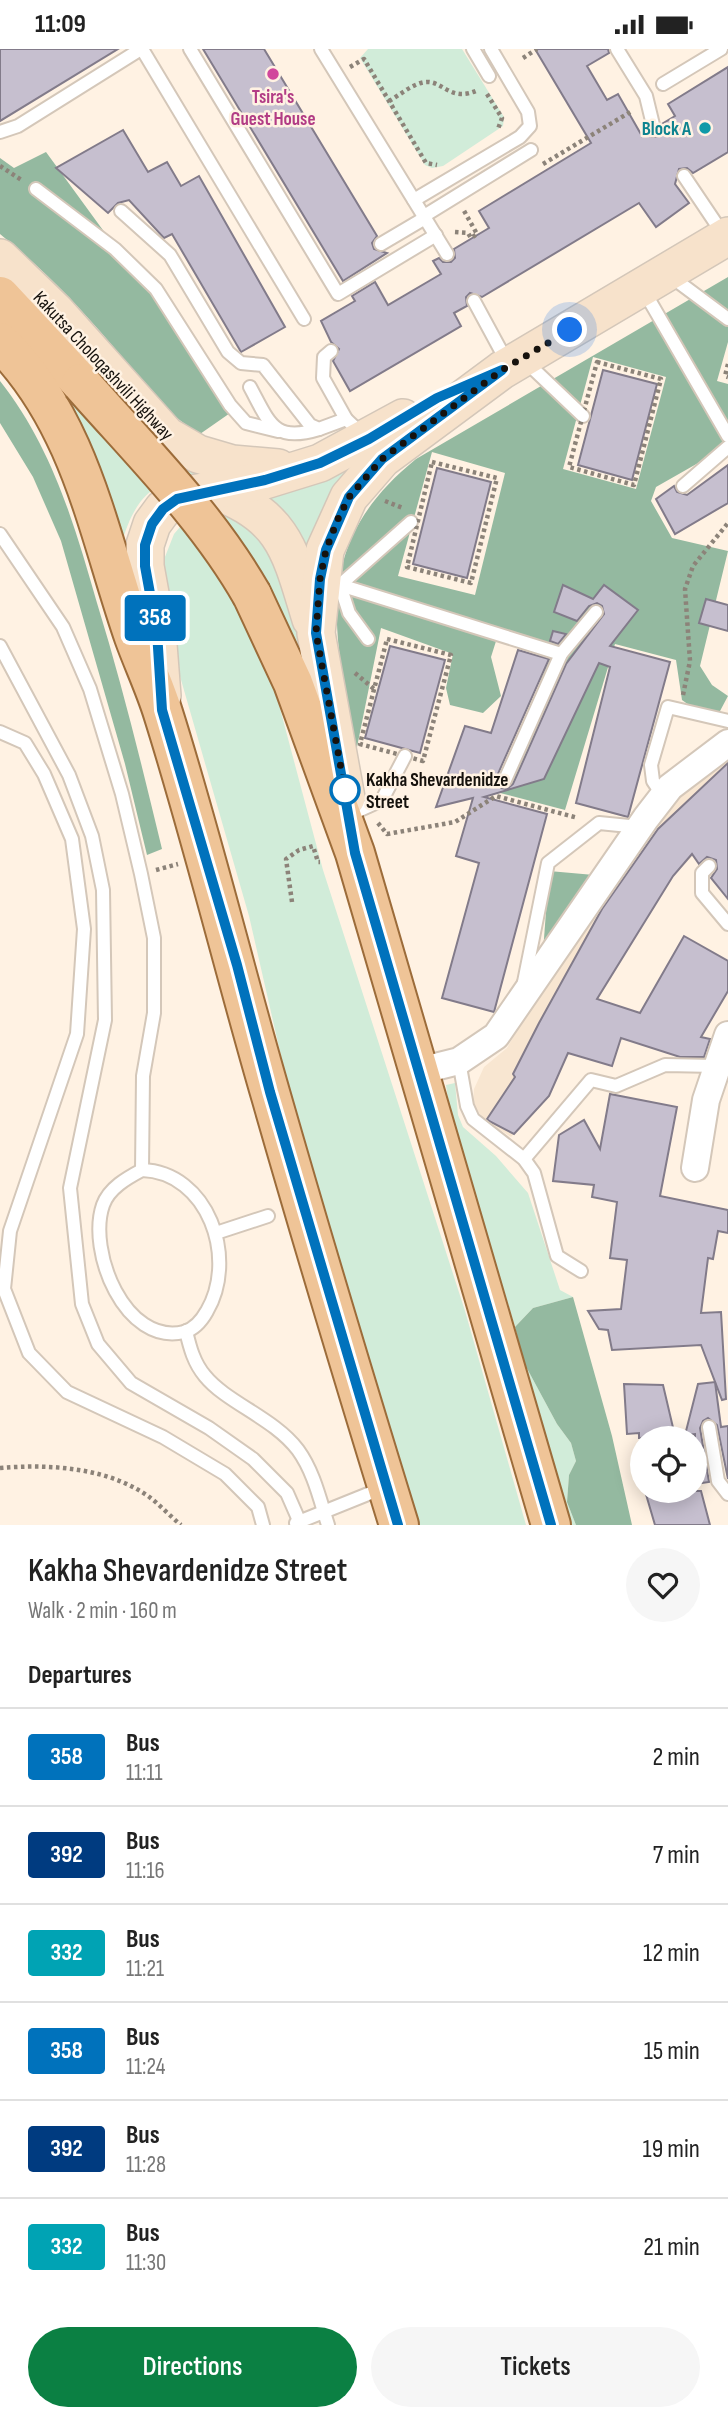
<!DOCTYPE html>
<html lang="en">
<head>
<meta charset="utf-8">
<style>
  :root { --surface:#fff; --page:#f6f6f6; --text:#222; --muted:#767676; --line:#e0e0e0; --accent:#0b8043 }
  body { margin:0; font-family:"Sofia Sans Condensed",sans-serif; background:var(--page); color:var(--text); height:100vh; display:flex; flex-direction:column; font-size:26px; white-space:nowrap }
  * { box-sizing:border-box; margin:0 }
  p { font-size:23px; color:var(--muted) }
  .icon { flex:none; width:38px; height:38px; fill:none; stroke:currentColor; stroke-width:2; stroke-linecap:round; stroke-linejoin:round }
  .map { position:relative; height:1476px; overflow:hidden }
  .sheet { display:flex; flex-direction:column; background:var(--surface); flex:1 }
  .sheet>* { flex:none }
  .badge { padding:0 14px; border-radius:5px; font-size:24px; line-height:46px }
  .buttons { position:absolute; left:630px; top:1377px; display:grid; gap:14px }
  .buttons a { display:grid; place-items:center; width:77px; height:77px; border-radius:50%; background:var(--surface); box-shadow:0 4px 18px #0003; font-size:35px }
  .you { position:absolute; width:35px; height:35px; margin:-18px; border:5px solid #fff; border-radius:50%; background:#1a73e8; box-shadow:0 0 0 10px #1a73e833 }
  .map>.badge { position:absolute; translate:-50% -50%; box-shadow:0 0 0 4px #fff }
  h2 { padding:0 28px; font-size:26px; line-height:63px }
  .round { display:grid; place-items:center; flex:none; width:74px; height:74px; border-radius:37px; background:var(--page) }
  .overview { display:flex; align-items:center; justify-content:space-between; height:119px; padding:0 28px }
  h1 { font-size:33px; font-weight:600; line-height:52px }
  .action { display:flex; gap:14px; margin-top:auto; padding:14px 28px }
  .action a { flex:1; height:80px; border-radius:42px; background:var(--accent); color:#fff; font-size:28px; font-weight:600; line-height:80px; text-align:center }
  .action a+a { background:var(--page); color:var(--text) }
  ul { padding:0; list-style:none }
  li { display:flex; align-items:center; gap:21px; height:98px; padding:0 28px; border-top:2px solid var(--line) }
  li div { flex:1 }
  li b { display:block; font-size:26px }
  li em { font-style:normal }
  li .badge { min-width:77px; font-weight:700; text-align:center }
  .status { display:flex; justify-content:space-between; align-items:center; height:49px; padding:0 35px; background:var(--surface); direction:ltr }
  .status svg { height:19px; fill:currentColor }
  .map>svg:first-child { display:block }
  .built { fill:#f8e6d1 }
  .green { fill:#d1ecd9 }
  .forest { fill:#94b9a0; fill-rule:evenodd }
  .building { fill:#c6bfcf; stroke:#827b8a; stroke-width:2 }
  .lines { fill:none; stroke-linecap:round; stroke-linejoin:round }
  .lane-casing { stroke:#d4c7b9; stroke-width:16 }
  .street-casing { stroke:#d4c7b9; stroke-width:30 }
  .secondary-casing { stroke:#d4c7b9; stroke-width:40 }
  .primary-casing { stroke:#9c6c3a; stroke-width:42 }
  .path { stroke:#8c8379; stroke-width:4.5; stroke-dasharray:3.5 3.5; stroke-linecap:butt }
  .lane { stroke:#fff; stroke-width:12 }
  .street { stroke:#fff; stroke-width:26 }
  .secondary { stroke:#f7e2cb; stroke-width:37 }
  .primary { stroke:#efc497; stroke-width:38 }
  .primary-bridge-casing { stroke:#9c6c3a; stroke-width:42; stroke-linecap:butt }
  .primary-bridge { stroke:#efc497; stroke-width:38 }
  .line-casing { stroke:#fff; stroke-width:16 }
  .line { stroke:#0072bc; stroke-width:10 }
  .walk { stroke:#16120d; stroke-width:7; stroke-dasharray:0 12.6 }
  .hotel-dot { fill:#d1479c; stroke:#fff2e3; stroke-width:2.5 }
  .culture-dot { fill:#0f9aa8; stroke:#fff2e3; stroke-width:2.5 }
  .stop-dot { fill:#fff; stroke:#0072bc; stroke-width:3.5 }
  .labels { text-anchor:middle; stroke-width:5; stroke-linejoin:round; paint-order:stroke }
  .hotel-label { font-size:19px; font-weight:bold; fill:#b23c85; stroke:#fff2e3 }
  .culture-label { font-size:19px; font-weight:bold; fill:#0d838f; stroke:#fff2e3; text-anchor:end }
  .street-label { font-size:19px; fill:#16120d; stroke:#fff2e3 }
  .stop-label { font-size:19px; font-weight:bold; fill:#16120d; stroke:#fff2e3; text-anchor:start }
</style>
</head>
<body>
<div class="status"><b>11:09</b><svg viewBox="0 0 49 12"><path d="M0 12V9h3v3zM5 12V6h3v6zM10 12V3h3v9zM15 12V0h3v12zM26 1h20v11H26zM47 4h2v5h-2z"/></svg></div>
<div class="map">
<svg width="728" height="1476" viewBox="0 0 728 1476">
  <rect width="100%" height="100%" fill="#fff2e3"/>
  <path class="built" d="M728,705V771L673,827L629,894L573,993L549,1047L511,1088L483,1070L473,1054L474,1040L484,1018L507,999L538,945L677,745Z"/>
  <g class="green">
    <path d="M368,0H462L504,68L503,77L443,117L432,119L425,116L360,9Z"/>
    <path d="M31,309L204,425C153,429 134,449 121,497Z"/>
    <path d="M365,409L304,520L259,450Z"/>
    <path d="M232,461L276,501L310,627L266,618L278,652L323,821L465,1262L526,1476H414L301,1094L249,867L171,596L163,513L174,485L186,471Z"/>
    <path d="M455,1034L458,1066L463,1078L496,1107L528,1144L560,1241L573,1248L533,1259L515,1278L450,1064L446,1036Z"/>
    <path d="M523,1312L557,1375L571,1394L576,1412L569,1426L567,1453L576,1476H572Z"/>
  </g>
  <g class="forest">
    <path d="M46,103L132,221L172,270L233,362L200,385C163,364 138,326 110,294C76,254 41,218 0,185V109L14,119Z"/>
    <path d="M728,228V293L717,332L728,335V397L656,438L651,452L672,489L728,502L700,617L712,636L728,647L720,662L700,664L682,651L676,611L615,595L565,761L500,744L550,606L497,589L491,608L501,647L483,664L450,656L446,639L453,605L381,579L356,703C335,583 308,498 416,410ZM593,308L666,328L636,440L563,420ZM432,403L505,424L475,546L398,527Z"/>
    <path d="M0,332C52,398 74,474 97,554C122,635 142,717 162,800L147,806L125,715L61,492L33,428L0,374Z"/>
    <path d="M549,822L594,826L543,903Z"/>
    <path d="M573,1248L612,1387L632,1476H576L567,1453L569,1426L576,1412L571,1394L557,1375L523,1312L515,1278L533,1259Z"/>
  </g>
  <g class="building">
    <path d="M0,0H118L0,72Z"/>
    <path d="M203,0H264L377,187L372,194L374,200L387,204L343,232Z"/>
    <path d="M535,0H608L609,4L587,17L607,51L618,45L642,87L647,84L652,88L659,87L662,75L675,67L668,55L728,18V103L693,124L687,119L679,120L675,135L689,154L656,178L639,154L482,248L470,244L466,248L467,257L454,264L461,277L350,342L333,312L339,300L331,293L321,272L355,252L352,247L375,233L388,256L441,225L433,212L439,209L443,213H451L455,209L454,200L489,179L479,162L591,94Z"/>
    <path d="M123,81L148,123L167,113L181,137L199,127L285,278L241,303L172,185L164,189L129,151L118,154L108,164L56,119Z"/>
    <path d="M603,321L657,335L632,431L578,416Z"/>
    <path d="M728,416V454L675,485L656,450L674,437L677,443L687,446Z"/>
    <path d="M437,419L491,433L467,529L413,515Z"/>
    <path d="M563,536L593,550L604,536L638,561L610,597L670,613L628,768L576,754L610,618L599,614L544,730L484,748L547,765L494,963L442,949L479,814L456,807L473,749L436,758L465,677L491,684L518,601L549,610L497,727L501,739L507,740L513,735L566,615L604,565L602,557L597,554L589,557L577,572L554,563Z"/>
    <path d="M706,550L728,556V582L699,574Z"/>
    <path d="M553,582L566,585L558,595L550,592Z"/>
    <path d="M390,597L445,611L420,704L365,689Z"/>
    <path d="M728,714V850L711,829L717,820L716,811L707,808L699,815L692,805L673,827L597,950L640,964L684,887L728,912V942L701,988L710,990L704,1008H680L621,989L612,1017L568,1004L549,1047L514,1085L489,1072L487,1070L515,1028L513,1025L539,974L602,860L658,780Z"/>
    <path d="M610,1045L677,1058L660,1147L728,1161V1184L718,1182L713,1210L708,1209L701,1264L721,1263L726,1350L722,1351L701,1296L612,1301L608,1281L599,1280L588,1262L621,1260L627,1211L610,1209L617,1153L592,1148L594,1136L553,1132L559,1086L584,1071L600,1100Z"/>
    <path d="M715,1333L721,1378L728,1377V1430L717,1376L708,1369L703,1372L700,1379L709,1433L695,1435V1385L685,1386L698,1335Z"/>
    <path d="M624,1335L663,1336L675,1387L639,1389V1384L627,1385Z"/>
    <path d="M645,1442H701L710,1476H655Z"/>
  </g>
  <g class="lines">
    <g class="lane-casing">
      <g id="lane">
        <path d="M142,0L304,270"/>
        <path d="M190,0L338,245L436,186"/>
        <path d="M321,0L447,205"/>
        <path d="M473,0L489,27"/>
        <path d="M617,0L646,47L654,80"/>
        <path d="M663,35L721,0"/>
        <path d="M0,83L18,77L141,0"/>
        <path d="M684,127L723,185"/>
        <path d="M36,140L115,200L156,240L230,356L246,374L278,382"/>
        <path d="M414,151L520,88L530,77L528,63L491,0"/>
        <path d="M121,162L170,206L228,303L241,314L263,316L310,376L319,380L346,370L363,386"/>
        <path d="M424,167L531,101"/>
        <path d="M381,195L425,169"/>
        <path d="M669,226L728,270"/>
        <path d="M644,242L728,387"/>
        <path d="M474,252L507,313"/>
        <path d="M331,302L324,308L323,329L346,370"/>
        <path d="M525,312L583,367"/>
        <path d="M250,338C270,375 274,394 319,380"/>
        <path d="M683,437L728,398"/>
        <path d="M0,485L63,578L90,640L122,745L141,825L154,889V964L143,1027L142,1121"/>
        <path d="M324,531L561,605"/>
        <path d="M368,590L349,564L340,536L411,473"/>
        <path d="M0,597L69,726L92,787L103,841L105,971L70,1139L82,1255L98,1295L131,1334L209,1379L253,1410L287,1444L301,1476"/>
        <path d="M0,683L25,694L44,725L72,790L84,880L77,985L10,1182L4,1240L29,1304L67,1343L163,1388L225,1425L258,1458L263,1476"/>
        <path d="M505,731L561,605L596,563"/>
        <path d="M663,747L653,732L651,716L668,658L728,672"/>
        <path d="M349,766L382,751L405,707"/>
        <path d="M709,817L702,824V844L728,875"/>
        <path d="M524,933L548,814L599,774L639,778"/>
        <path d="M459,1012L467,1057L473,1070L524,1110L534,1124L557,1207L581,1222"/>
        <path d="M524,1110L591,1031L616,1037L665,1016L716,1017"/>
        <path d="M142,1121C208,1123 238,1209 207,1262C202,1271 195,1280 184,1283C125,1297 87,1202 103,1156C109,1139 127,1129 142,1121Z"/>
        <path d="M216,1184L268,1167"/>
        <path d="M186,1282C190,1299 194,1314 205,1327C227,1354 274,1369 298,1401C314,1423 320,1451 328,1476"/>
        <path d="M709,1378L718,1432L728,1445"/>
        <path d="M296,1474L383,1439"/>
      </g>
    </g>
    <g class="street-casing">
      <g id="street">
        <path d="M419,1022L459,1012L496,987L646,769L670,738L728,694"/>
        <path d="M695,1119L706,1051L728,986"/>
      </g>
    </g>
    <g class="secondary-casing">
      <g id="secondary">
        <path d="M0,209L56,263L167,387L198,405L232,415L278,419"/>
        <path d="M215,442C285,466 291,505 311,570"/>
        <path d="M162,647L157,583L145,517V496L152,475L163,460L188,446L265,431L320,414L403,369"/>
        <path d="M346,749L316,584L325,501L349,448L382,410L502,321L728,187"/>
      </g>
    </g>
    <g class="primary-casing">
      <g id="primary">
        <path d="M0,247L81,334"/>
        <path d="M0,293C81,374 98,484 134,588C143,613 155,638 163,664C203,791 234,920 271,1047C312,1190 355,1333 399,1476"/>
        <path d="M252,546L293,634L355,804L551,1476"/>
      </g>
    </g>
    <g class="path">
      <path d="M523,9L537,0"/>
      <path d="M350,18L364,10L426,114L437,116"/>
      <path d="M487,45L502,69L498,80"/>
      <path d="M389,52C400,46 412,35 425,33C443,31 450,54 478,41"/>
      <path d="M543,115L632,62"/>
      <path d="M0,117L23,132"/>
      <path d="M455,183L468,184L471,189L477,185L463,160"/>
      <path d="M597,313L661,330L634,436L569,418Z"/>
      <path d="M728,315L725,327L728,328"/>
      <path d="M432,413L497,429L471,534L407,518Z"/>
      <path d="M385,452L403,459"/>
      <path d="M387,590L451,606L423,712L360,695Z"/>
      <path d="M355,624L374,640"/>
      <path d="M683,646L690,612L685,540L693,517L728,474"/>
      <path d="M378,774L387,785L455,773L496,747L578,769"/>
      <path d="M156,821L178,815"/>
      <path d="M292,853L286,810L299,801L313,797L318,813H320"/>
      <path d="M0,1419C49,1415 106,1418 148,1447C159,1455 170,1467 181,1476"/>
    </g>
    <use href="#lane" class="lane"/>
    <use href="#street" class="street"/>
    <use href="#secondary" class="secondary"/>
    <use href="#primary" class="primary"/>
    <g class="primary-bridge-casing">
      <path id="primary-bridge" d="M81,334C141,402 207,467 252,546"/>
    </g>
    <use href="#primary-bridge" class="primary-bridge"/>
  </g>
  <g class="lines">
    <g class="line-casing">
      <path id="line" d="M398,1476L270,1043L237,916L162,661L157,583L145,517V496L152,475L163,460L177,450L265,431L320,414L369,390L437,349L502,321L382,410L349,448L326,501L320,530L316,584L355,804L551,1476"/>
    </g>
    <use href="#line" class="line"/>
    <path class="walk" d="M345,741L316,584L320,530L326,501L337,472L349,448L382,410L502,321L570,281"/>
  </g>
  <circle class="hotel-dot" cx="273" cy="25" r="7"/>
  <circle class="culture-dot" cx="705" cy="79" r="7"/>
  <circle class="stop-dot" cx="345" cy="741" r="14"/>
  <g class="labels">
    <g class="hotel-label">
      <text x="273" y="54">Tsira's<tspan x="273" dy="22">Guest House</tspan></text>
    </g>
    <g class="culture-label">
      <text x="691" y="86">Block A</text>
    </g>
    <g class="street-label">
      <text transform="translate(104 316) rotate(47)" y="7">Kakutsa Choloqashvili Highway</text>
    </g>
    <g class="stop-label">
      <text x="366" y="737">Kakha Shevardenidze<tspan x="366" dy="22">Street</tspan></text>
    </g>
  </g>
</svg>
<div class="buttons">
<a><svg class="icon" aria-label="locate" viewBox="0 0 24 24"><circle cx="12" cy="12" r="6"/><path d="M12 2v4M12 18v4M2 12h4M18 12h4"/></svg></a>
</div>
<div class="you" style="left:570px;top:281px"></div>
<b class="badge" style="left:155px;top:569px;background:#0072bc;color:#fff">358</b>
</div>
<section class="sheet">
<div class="overview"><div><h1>Kakha Shevardenidze Street</h1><p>Walk · 2 min · 160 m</p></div><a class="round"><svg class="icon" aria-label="heart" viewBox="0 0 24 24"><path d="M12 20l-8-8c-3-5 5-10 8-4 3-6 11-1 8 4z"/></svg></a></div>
<h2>Departures</h2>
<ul>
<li><span class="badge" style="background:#0072bc;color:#fff">358</span><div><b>Bus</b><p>11:11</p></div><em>2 min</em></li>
<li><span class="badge" style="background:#003b80;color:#fff">392</span><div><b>Bus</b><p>11:16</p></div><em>7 min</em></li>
<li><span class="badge" style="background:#00a3b4;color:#fff">332</span><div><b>Bus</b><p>11:21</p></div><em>12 min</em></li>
<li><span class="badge" style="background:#0072bc;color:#fff">358</span><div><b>Bus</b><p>11:24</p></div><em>15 min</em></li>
<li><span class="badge" style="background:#003b80;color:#fff">392</span><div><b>Bus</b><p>11:28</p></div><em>19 min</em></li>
<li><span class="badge" style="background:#00a3b4;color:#fff">332</span><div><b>Bus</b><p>11:30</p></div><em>21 min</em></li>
</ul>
<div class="action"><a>Directions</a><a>Tickets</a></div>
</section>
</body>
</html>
